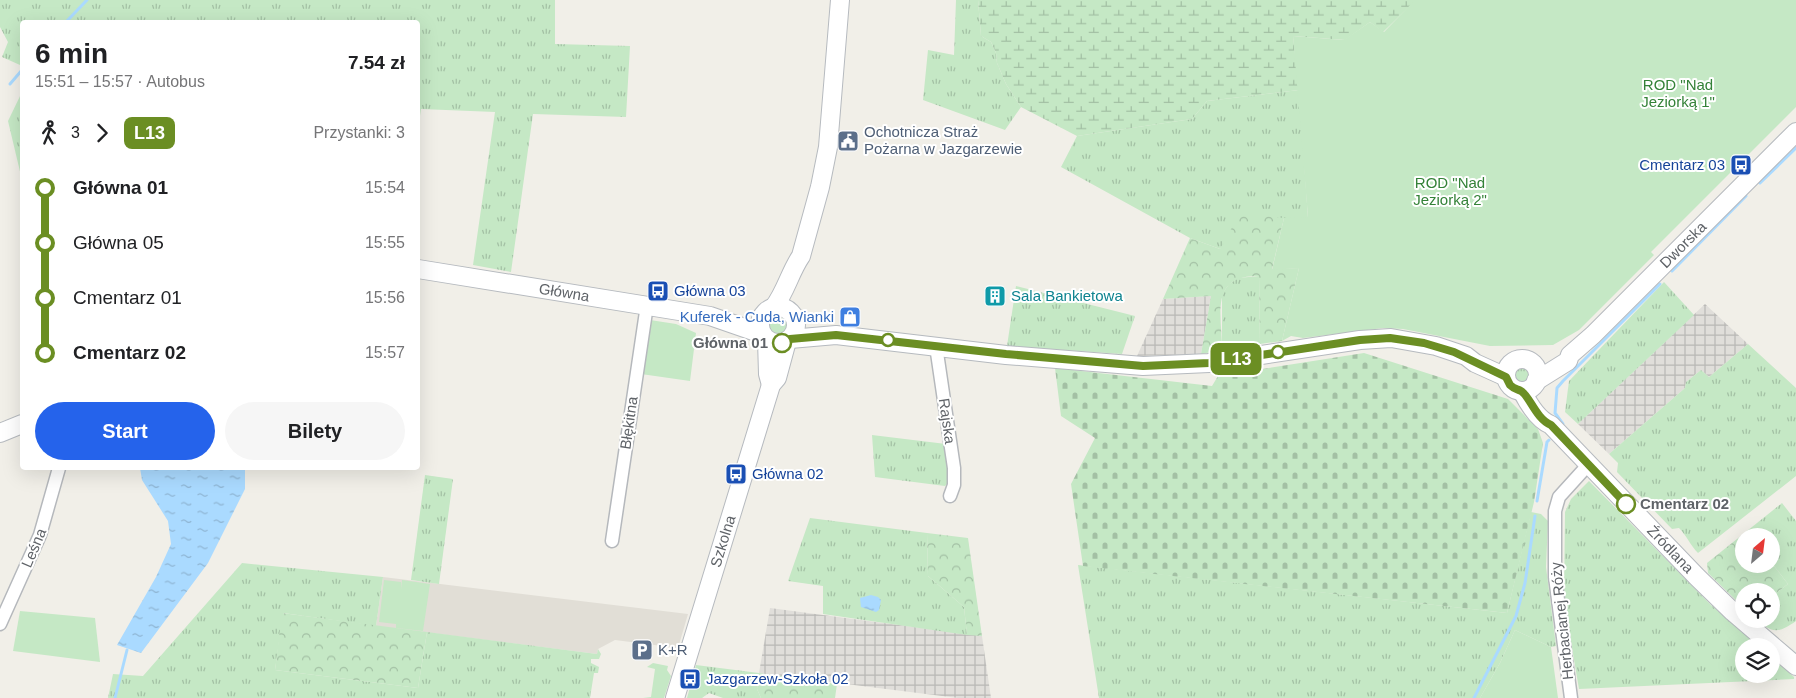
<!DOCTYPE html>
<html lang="pl">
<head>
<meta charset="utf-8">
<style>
  :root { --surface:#fff; --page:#f6f6f6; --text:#202124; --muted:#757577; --accent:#2563eb }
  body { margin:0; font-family:Arial,sans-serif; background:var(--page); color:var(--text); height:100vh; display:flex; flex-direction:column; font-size:19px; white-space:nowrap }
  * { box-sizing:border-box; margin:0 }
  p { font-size:16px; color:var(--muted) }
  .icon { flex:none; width:28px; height:28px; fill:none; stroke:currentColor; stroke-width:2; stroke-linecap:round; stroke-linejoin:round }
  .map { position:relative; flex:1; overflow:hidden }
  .drawer { position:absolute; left:20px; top:20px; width:400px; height:450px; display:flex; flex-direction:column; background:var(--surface); border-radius:5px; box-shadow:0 5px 20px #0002 }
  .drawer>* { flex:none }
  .badge { padding:0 10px; border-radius:8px; font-size:18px; line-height:32px }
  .needle { width:32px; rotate:28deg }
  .tools { position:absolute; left:1735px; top:528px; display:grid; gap:10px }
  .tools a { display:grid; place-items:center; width:45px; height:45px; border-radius:50%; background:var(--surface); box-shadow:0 5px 20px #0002; font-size:25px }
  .map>.badge { position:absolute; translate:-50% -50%; box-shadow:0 0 0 2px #fff }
  .legs { display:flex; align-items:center; gap:8px; height:55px; padding:0 15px; font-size:16px }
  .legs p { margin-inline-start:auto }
  .headline { display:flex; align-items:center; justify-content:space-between; height:85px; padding:0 15px }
  h1 { font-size:28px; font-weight:700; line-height:38px }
  .button { display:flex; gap:10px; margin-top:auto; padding:10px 15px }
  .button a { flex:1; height:58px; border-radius:30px; background:var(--accent); color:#fff; font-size:20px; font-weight:700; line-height:58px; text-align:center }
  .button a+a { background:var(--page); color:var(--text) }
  ul { padding:0 15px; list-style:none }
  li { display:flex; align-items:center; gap:18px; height:55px; font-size:19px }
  li i { display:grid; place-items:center; width:8px; height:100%; margin:0 6px; background:currentColor }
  li i::after { content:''; width:12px; height:12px; margin:-6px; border:4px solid; border-radius:50%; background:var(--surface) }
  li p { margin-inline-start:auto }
  li:first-child i { background:linear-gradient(#0000 50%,currentColor 0) }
  li:last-child i { background:linear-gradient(currentColor 50%,#0000 0) }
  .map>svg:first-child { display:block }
  .industrial { fill:url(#industrial-grid) }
  .education { fill:#e1ded6 }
  .grass { fill:url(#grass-tufts) }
  .forest { fill:url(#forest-crowns) }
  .wetland { fill:url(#wetland-marsh) }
  .cemetery { fill:url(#cemetery-stones) }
  .green { fill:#c5e8c5 }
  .water { fill:url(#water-ripples) }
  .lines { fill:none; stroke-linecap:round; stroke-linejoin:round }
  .stream { stroke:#aadaff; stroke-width:3 }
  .street-casing { stroke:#b5b8bc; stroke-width:15 }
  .secondary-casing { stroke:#b6babf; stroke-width:20 }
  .street { stroke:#fff; stroke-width:12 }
  .secondary { stroke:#fff; stroke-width:18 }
  .line-1-casing { stroke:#fff; stroke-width:11 }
  .line-1 { stroke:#6b8e23; stroke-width:8 }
  .stop-1-dot { fill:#fff; stroke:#6b8e23; stroke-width:2.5 }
  .labels { text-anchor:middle; stroke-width:4; stroke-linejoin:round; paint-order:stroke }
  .park-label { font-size:15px; fill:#348238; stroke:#fff }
  .service-label { font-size:15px; fill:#4e5e75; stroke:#fff; text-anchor:start }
  .transit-label { font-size:15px; fill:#164399; stroke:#fff; text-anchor:start }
  .street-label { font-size:15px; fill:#5f6368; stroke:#fff }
  .culture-label { font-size:15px; fill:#0d838f; stroke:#fff; text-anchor:start }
  .shop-label { font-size:15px; fill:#366cbe; stroke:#fff; text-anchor:end }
  .stop-label { font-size:15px; font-weight:bold; fill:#5f6368; stroke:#fff; text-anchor:end }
</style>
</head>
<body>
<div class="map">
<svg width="1796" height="698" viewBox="0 0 1796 698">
  <defs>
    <pattern id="industrial-grid" width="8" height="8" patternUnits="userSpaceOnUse" patternTransform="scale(1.25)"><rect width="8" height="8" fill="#e0deda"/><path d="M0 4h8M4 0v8" fill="none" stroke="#b9b8b5"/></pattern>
    <pattern id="grass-tufts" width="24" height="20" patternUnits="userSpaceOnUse" patternTransform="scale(1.25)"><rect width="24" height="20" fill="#c5e8c5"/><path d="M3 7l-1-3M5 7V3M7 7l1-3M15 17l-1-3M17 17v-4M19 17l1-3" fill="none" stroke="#a3c0a4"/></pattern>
    <pattern id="forest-crowns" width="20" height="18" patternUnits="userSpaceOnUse" patternTransform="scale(1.25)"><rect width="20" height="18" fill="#c5e8c5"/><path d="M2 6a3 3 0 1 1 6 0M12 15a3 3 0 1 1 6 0" fill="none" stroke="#a3c0a4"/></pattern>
    <pattern id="wetland-marsh" width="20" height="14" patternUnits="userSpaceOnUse" patternTransform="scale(1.25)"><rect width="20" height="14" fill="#c5e8c5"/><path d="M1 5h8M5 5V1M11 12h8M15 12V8" fill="none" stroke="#a3c0a4"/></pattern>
    <pattern id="cemetery-stones" width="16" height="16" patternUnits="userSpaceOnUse" patternTransform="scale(1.25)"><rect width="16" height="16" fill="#c5e8c5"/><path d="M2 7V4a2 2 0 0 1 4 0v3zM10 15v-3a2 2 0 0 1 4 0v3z" fill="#a3c0a4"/></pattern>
    <pattern id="water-ripples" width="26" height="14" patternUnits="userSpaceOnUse" patternTransform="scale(1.25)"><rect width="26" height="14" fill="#aadaff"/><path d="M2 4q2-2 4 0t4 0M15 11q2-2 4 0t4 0" fill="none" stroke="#8eb4d2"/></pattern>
  </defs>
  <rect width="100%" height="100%" fill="#f1efe8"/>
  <g class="industrial">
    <path d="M1211,296L1201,354L1137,356L1163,299Z"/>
    <path d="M1705,304L1748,344L1709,377L1701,370L1686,382L1685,388L1609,454L1578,424Z"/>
    <path d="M770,608L982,636L991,698H958L759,673Z"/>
  </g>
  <path class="education" d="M383,577L688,614L678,648L615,640L598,649L597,654L376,626Z"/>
  <g class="grass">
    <path d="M0,0H555V44L630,46L626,117L533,114L511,272L473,265L495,112L421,109L418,130V22H22V77L20,65L2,57L8,42L0,27Z"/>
    <path d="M956,0H978L981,36L991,42L996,53L997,63L1006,84L1021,107L1005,130L923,100L928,50L954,55Z"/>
    <path d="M1299,90L1308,218H1284L1220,249L1190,238L1061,167L1077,136L1192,119L1207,101Z"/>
    <path d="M22,92V180L8,121Z"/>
    <path d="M1259,276L1260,344L1222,350V294L1229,284L1238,278Z"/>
    <path d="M1664,282L1694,315L1578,424L1565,412L1569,381Z"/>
    <path d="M1016,286L1135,316L1122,354L1007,346Z"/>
    <path d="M1748,344L1796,388V476L1698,553C1690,545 1687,536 1679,528L1672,529L1617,472L1618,463L1609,454L1685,388L1686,382L1701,370L1709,377Z"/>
    <circle cx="1521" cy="375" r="8"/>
    <path d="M872,435L946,444L951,480L945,486L875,477Z"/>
    <path d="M425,475L453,479L439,584L411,580Z"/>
    <path d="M1589,481L1711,605L1759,646H1744V674H1771V656L1794,677V679L1579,689L1564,601L1565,512L1571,499Z"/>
    <path d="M1782,503L1796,521V621C1778,634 1772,633 1755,619H1771V597L1788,584L1771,562V536H1751L1747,531Z"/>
    <path d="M1531,512L1541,514L1548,521L1546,567L1556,646L1551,647L1515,630L1500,663L1480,698H1099L1078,565L1507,613Z"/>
    <path d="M810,518L927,533L928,576L964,607L967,635L823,614V586L788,581Z"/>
    <path d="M242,563L383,577L376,626L283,613L275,670L418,688L427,632L597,654L598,649L601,654L599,659H591V663L599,667L598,673H594L590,698H108L113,674L143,676Z"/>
    <path d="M696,665L759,673L757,689L761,698H723L709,693L702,698H687Z"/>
  </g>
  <g class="forest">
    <path d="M1240,213L1284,218L1272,269L1299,268L1282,341L1260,344L1259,276C1209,275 1222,314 1222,350L1201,354L1211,296L1163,299L1190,238L1220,249Z"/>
    <path d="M1747,531L1751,536H1744V564L1771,562L1788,584L1771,597V591H1744V608L1708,573L1707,563Z"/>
    <path d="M927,533L968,538L982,636L967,635L964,607L928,576Z"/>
    <path d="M282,613L427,632L418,688L275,670Z"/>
    <path d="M759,673L837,684L835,698H761L757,689Z"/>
  </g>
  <path class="wetland" d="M978,0H1415V1L1383,32L1370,22L1345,40L1293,36L1299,90L1207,101L1192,119L1077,136L1021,107L1006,84L997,63L996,53L991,42L981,36Z"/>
  <path class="cemetery" d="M1364,353L1508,399L1538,429L1543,443L1534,502L1507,613L1083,566L1071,484L1095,438L1061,416L1055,368L1212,386L1218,376Z"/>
  <g class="green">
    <path d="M1415,0H1796V107L1651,252L1654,255L1579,330L1553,345L1490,346L1403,329L1383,328L1303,338L1291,336L1282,341L1299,268L1272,270L1284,218L1308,217L1293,36L1344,40L1370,22L1384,32Z"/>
    <circle cx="778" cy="326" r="9"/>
    <path d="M650,320L676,324L696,333L690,381L641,374Z"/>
    <path d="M384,580L401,582V589L402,580L430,584L423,631L396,628V624L379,622Z"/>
    <path d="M20,611L95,618L100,662L13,651Z"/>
    <path d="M1515,630L1551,647L1558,698H1480L1500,663Z"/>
    <path d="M653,663L668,666L667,670L671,676L664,698H643L651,697L655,669L647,667Z"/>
  </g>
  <g class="water">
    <path d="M140,468H245V489L208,563L141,653L117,645L156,577L171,544L168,521L142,480Z"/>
    <path d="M871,595L878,597L881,600L879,610L876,612L861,607L860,598Z"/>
  </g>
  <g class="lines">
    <g class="stream">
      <path d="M66,22L87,0"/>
      <path d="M10,84L22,70"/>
      <path d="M1760,183L1796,148"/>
      <path d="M1672,271L1746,196"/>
      <path d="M1561,426L1563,424L1555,413L1557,388L1563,381L1660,284"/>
      <path d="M1537,501L1547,442L1549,440"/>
      <path d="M115,698L127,650"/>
      <path d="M1474,698L1516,616L1525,583L1535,516"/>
    </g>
    <g class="street-casing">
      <g id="street">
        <path d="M936,346L954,468V485L950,496"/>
        <path d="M612,541L647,305"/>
        <path d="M0,624L40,535L59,468"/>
        <path d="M1571,698L1555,577V511L1559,497L1588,465"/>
      </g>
    </g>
    <g class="secondary-casing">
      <g id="secondary">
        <path id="s1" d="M418,269L710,316L762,334"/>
        <circle cx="778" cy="325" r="18"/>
        <path d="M774,307C786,291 790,272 801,256L820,187L828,147L840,0"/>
        <path d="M790,339L836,335L1006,355L1143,366L1209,363L1360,340L1391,338L1436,346L1466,356L1475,363L1506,377"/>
        <path d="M767,340L768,374L771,385"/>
        <circle cx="1522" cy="375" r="16"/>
        <path id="s2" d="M1536,381L1568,361L1570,355L1593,335L1796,132"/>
        <path id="s3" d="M1522,391C1528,403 1538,420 1551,425L1697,577L1733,612L1796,666"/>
        <path d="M0,433L22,424"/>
        <path id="s4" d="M675,698L771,385L777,378L787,341"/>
      </g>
    </g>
    <use href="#street" class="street"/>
    <use href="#secondary" class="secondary"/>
  </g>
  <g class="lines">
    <g class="line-1-casing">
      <path id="line-1" d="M782,343L790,339L836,335L1006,354L1143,366L1209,363L1360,340L1390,338L1424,343L1454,352L1506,377L1510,385C1514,389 1517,389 1521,391C1529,395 1536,419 1551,425L1626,504"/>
    </g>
    <use href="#line-1" class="line-1"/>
  </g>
  <defs>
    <g id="civic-square" transform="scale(1.125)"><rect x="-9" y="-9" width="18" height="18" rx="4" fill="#5c6f8a" stroke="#fff"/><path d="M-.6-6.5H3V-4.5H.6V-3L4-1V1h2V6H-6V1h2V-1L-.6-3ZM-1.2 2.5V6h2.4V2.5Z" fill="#fff"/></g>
    <g id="bus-square" transform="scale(1.125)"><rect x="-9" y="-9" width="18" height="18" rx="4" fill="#1a4fb4" stroke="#fff"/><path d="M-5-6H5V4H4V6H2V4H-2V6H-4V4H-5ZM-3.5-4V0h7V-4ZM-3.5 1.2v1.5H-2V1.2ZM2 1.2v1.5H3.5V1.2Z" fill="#fff"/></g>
    <g id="building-square" transform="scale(1.125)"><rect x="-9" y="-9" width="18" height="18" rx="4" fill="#0f9aa8" stroke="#fff"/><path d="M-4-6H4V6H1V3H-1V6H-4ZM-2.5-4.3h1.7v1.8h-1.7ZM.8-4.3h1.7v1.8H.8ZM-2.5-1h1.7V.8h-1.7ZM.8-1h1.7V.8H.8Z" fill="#fff"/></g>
    <g id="shop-square" transform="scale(1.125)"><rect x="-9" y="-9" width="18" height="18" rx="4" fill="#3f7fe0" stroke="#fff"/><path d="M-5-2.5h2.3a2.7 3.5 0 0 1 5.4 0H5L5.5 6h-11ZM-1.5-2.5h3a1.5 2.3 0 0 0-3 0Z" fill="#fff"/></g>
    <g id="parking-square" transform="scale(1.125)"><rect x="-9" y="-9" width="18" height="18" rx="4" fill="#5c6f8a" stroke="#fff"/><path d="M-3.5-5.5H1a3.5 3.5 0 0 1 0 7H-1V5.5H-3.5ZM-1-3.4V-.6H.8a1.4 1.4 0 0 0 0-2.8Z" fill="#fff"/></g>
  </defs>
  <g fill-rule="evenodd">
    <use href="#civic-square" x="848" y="141"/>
    <use href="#bus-square" x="1741" y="165"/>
    <use href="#bus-square" x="658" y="291"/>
    <use href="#building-square" x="995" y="296"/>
    <use href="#shop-square" x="850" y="317"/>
    <use href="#bus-square" x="736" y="474"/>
    <use href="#parking-square" x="642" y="650"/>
    <use href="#bus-square" x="690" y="679"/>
  </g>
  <g class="stop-1-dot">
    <circle cx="888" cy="340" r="6"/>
    <circle cx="782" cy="343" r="9"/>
    <circle cx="1278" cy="352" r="6"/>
    <circle cx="1626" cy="504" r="9"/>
  </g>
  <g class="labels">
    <g class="park-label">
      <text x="1678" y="90">ROD "Nad<tspan x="1678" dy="17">Jeziorką 1"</tspan></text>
      <text x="1450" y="188">ROD "Nad<tspan x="1450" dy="17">Jeziorką 2"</tspan></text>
    </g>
    <g class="service-label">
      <text x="864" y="137">Ochotnicza Straż<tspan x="864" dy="17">Pożarna w Jazgarzewie</tspan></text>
      <text x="658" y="655">K+R</text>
    </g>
    <g class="transit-label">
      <text x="1725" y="170" text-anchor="end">Cmentarz 03</text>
      <text x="674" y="296">Główna 03</text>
      <text x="752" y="479">Główna 02</text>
      <text x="706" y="684">Jazgarzew-Szkoła 02</text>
    </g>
    <g class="street-label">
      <text dy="5" stroke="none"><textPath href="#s2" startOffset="202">Dworska</textPath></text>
      <text dy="5" stroke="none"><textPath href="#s1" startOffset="148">Główna</textPath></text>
      <text transform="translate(947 421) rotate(82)" y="5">Rajska</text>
      <text transform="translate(629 423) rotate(-82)" y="5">Błękitna</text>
      <text dy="5" stroke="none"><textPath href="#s4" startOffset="164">Szkolna</textPath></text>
      <text transform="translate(34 548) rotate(-67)" y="5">Leśna</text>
      <text dy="5" stroke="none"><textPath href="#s3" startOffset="218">Źródlana</textPath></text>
      <text transform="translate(1562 621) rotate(-96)" y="5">Herbacianej Róży</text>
    </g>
    <g class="culture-label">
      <text x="1011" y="301">Sala Bankietowa</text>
    </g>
    <g class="shop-label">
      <text x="834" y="322">Kuferek - Cuda, Wianki</text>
    </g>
    <g class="stop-label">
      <text x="768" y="348">Główna 01</text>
      <text x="1640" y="509" text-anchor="start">Cmentarz 02</text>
    </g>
  </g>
</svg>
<div class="tools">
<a><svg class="needle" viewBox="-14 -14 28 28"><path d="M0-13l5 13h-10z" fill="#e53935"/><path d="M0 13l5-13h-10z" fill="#757577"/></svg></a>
<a><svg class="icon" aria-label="locate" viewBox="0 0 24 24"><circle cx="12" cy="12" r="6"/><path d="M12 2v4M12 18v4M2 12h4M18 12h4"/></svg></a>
<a><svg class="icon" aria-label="layers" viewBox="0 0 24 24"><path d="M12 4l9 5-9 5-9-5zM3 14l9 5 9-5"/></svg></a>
</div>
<b class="badge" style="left:1236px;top:359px;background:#6b8e23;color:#fff">L13</b>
<section class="drawer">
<div class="headline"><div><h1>6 min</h1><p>15:51 – 15:57 · Autobus</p></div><b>7.54 zł</b></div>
<div class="legs"><svg class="icon" aria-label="walk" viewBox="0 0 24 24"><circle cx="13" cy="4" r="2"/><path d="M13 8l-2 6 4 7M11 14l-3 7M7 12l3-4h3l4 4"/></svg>3<svg class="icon" aria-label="forward" viewBox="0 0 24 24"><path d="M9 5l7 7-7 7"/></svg><b class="badge" style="background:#6b8e23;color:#fff">L13</b><p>Przystanki: 3</p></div>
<ul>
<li><i style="color:#6b8e23"></i><b>Główna 01</b><p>15:54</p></li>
<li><i style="color:#6b8e23"></i><span>Główna 05</span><p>15:55</p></li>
<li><i style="color:#6b8e23"></i><span>Cmentarz 01</span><p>15:56</p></li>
<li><i style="color:#6b8e23"></i><b>Cmentarz 02</b><p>15:57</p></li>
</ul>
<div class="button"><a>Start</a><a>Bilety</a></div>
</section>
</div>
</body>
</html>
